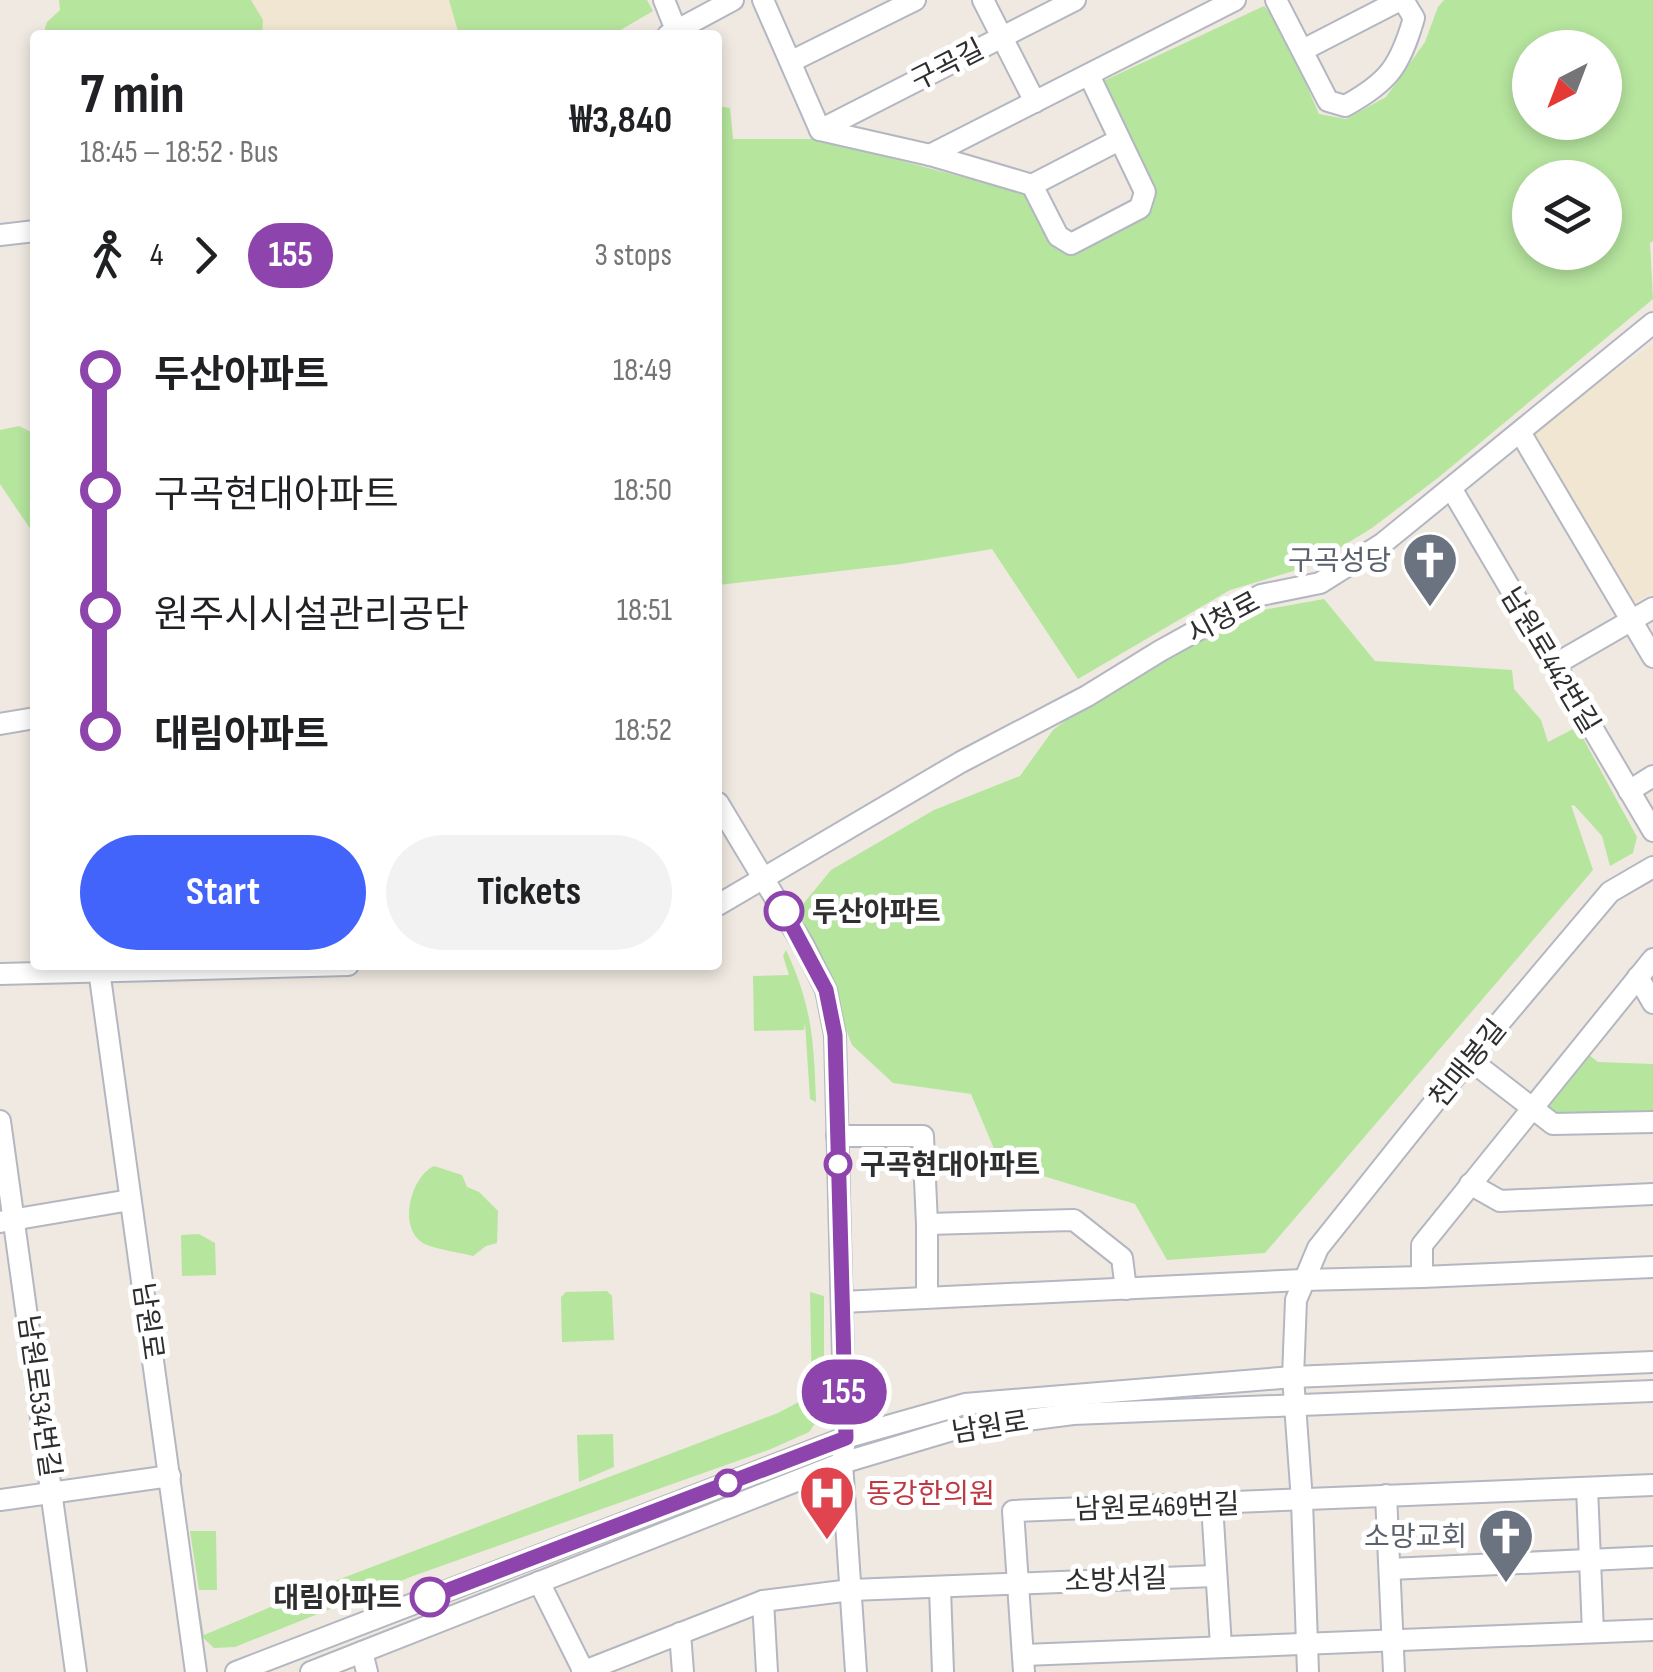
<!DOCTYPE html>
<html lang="en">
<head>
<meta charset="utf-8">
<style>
  :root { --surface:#fff; --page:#f2f2f2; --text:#202124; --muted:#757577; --accent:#4264fb }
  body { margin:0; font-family:"Sofia Sans Condensed","Noto Sans KR",sans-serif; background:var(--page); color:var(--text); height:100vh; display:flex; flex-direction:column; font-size:38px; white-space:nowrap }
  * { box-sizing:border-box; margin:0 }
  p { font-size:32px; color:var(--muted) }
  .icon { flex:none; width:55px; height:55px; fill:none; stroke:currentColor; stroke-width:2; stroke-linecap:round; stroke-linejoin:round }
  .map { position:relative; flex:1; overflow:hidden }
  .drawer { position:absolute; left:30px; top:30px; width:692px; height:940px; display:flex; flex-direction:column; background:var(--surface); border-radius:10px; box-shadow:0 5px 15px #0003 }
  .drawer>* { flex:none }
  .badge { padding:0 20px; border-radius:32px; font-size:35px; line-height:65px }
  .needle { width:65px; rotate:222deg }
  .controls { position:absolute; left:1512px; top:30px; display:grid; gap:20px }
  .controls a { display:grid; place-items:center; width:110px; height:110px; border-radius:50%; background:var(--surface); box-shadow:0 5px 15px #0003; font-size:50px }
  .map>.badge { position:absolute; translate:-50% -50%; box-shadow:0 0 0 5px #fff }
  .legs { display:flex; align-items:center; gap:15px; height:110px; padding:0 50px; font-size:32px }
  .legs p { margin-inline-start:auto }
  .overview { display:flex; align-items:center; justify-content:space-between; height:170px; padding:0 50px }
  h1 { font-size:55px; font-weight:700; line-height:75px }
  .primary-button { display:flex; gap:20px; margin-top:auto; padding:20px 50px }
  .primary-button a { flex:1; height:115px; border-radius:60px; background:var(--accent); color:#fff; font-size:40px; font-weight:700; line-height:115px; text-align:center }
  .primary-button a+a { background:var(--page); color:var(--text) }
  ul { padding:0 50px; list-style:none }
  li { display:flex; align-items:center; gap:35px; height:120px; font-size:38px }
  li i { display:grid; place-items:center; width:15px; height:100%; margin:0 12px; background:currentColor }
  li i::after { content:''; width:25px; height:25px; margin:-12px; border:8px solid; border-radius:50%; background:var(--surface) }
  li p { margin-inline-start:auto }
  li:first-child i { background:linear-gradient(#0000 50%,currentColor 0) }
  li:last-child i { background:linear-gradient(currentColor 50%,#0000 0) }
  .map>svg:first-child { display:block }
  .education { fill:#f0e6d1 }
  .green { fill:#b6e59e; fill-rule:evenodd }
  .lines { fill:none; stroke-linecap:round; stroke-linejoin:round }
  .minor-casing { stroke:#b4b7c1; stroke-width:24 }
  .minor { stroke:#fff; stroke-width:20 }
  .line-1-casing { stroke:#fff; stroke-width:22 }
  .line-1 { stroke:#8e44ad; stroke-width:15 }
  .stop-1-dot { fill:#fff; stroke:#8e44ad; stroke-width:5 }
  .labels { text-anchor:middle; stroke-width:10; stroke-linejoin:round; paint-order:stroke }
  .street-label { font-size:28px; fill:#2e2e2e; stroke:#fff }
  .worship-label { font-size:28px; fill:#5b616d; stroke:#fff; text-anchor:end }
  .stop-label { font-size:28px; font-weight:bold; fill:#2e2e2e; stroke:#fff; text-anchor:start }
  .health-label { font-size:28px; fill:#be3a42; stroke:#fff; text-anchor:start }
</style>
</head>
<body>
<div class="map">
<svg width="1653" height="1672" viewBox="0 0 1653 1672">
  <rect width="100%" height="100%" fill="#efe9e1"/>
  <g class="education">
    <path d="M251,0H449L459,35H262L263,20Z"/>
    <path d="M1653,344V592L1630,605L1535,439L1534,429Z"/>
  </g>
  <g class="green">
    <path d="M59,0H251L263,20L262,35H43L47,22L60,10Z"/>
    <path d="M449,0H647L653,11L612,35H459Z"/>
    <path d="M1444,0H1653V241L1650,243L1653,299L1439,477L1372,528L1310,566L1230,590L1078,679L992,549L901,564L718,585V106L730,108L733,139H819L1023,193L1053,245L1102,232L1149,189L1097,84L1264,6L1279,22L1319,114L1346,119L1386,97L1425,42L1438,7ZM1530,48H1605V122H1530ZM1530,178H1605V252H1530Z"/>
    <path d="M19,426L35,434V536L0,484V430Z"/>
    <path d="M1324,599L1375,661L1512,670L1514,689L1541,720L1548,742L1577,727L1637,837L1633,853L1610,866L1602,836L1575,806L1571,805L1593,870L1265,1253L1167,1260L1135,1204L1000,1163L971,1094L893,1083L852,1045L799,909L831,870L934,810L1020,776L1053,730L1090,702L1246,613Z"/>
    <path d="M786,950C812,1005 814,1042 816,1102L810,1099L805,1023L804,1030L754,1031L753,976L789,975L783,956Z"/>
    <path d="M1585,1052L1598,1062L1653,1064V1114L1552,1117L1542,1103Z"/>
    <path d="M434,1166L462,1175L467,1187L479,1192L498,1211L497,1243L486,1246L473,1256C461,1253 437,1249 427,1245C396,1232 410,1177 434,1166Z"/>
    <path d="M199,1234L215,1243L216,1275L182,1276L181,1235Z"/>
    <path d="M607,1291L612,1296L614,1340L562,1342L561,1297L566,1292Z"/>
    <path d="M810,1292L824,1296V1411L809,1432L771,1449L413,1576L235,1647L214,1648L200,1635L172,1472L180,1468L190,1557L204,1635L311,1590L778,1413L812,1395Z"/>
    <path d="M613,1434L614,1467L579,1482L577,1435Z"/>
    <path d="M190,1531H216L217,1590H199Z"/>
  </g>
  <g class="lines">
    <g class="minor-casing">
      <g id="minor">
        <path d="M664,0L676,30"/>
        <path d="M763,0L820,130L930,155L1032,185L1119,140"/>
        <path d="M983,0L1035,102"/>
        <path d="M1276,0L1328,101L1345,106C1389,82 1400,66 1414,18L1403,0"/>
        <path d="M668,35L733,0"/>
        <path d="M1303,50L1400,0"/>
        <path d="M792,61L915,0"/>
        <path d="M820,130L1075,0"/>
        <path d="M930,155L1235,0"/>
        <path d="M1032,185L1058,236L1071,244L1140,208L1145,192L1089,75"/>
        <path d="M0,235L35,231"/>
        <path d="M1520,432L1653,657"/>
        <path d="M1451,488L1653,831"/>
        <path d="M1554,665L1653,608"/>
        <path d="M0,724L35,718"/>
        <path d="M1629,791L1653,776"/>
        <path d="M718,803L804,946L826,990L835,1035L845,1438L842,1463L856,1672"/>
        <path d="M718,905L961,762L1087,696L1160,651L1261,595L1320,583L1382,544L1653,323"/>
        <path d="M1653,959L1422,1245V1277L1653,1267"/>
        <path d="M99,970L196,1672"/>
        <path d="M0,974L348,965"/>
        <path d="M1638,977L1653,1003"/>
        <path d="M1469,1059L1553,1124L1653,1122"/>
        <path d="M0,1121L76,1672"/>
        <path d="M837,1136H923L927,1224"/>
        <path d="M1470,1184L1500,1201L1653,1194"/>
        <path d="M0,1222L130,1200"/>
        <path d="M927,1297V1224L1074,1220L1122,1258L1126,1289"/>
        <path d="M842,1302L1303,1280L1422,1277"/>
        <path d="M1587,1488L1593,1632"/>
        <path d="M1386,1495L1394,1672"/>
        <path d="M0,1500L170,1476"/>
        <path d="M1212,1505L1221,1646"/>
        <path d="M1390,1569L1653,1557"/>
        <path d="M539,1582L584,1672"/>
        <path d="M940,1589L943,1672"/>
        <path d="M763,1601L767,1672"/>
        <path d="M680,1633L683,1672"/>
        <path d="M362,1652L367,1672"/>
        <path d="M1024,1655L1653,1630"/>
        <path d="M236,1672L845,1438L965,1404L1293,1377L1653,1362"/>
        <path d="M311,1672L842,1463L956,1429L1073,1414L1653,1391"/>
        <path d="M582,1672L763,1601L851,1590L1214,1576"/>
        <path d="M1024,1672L1013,1511L1653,1485"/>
        <path d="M1308,1672L1302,1501L1293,1377L1296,1300L1318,1248L1469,1059L1610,892L1653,867"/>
      </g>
    </g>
    <use href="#minor" class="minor"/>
  </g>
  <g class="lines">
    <g class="line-1-casing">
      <path id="line-1" d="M430,1597L846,1438L835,1035L826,990L784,911"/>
    </g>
    <use href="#line-1" class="line-1"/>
  </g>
  <defs>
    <g id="church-pin" transform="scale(2.875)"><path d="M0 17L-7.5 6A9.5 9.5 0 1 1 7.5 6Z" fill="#6b7280" stroke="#fff"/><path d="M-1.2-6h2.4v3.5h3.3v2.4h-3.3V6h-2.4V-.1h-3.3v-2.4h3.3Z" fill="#fff"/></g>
    <g id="hospital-pin" transform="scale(2.875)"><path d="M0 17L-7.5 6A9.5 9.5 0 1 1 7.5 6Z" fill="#e0444e" stroke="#fff"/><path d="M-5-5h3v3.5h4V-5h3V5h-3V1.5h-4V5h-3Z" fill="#fff"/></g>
  </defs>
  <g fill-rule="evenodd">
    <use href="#church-pin" x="1430" y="560"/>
    <use href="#hospital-pin" x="827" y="1493"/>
    <use href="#church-pin" x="1506" y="1536"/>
  </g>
  <g class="stop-1-dot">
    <circle cx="784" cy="911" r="18"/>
    <circle cx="838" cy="1164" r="12"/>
    <circle cx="728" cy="1483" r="12"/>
    <circle cx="430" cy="1597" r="18"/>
  </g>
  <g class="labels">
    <g class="street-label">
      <text transform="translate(947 64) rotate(-27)" y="10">구곡길</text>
      <text transform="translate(1223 617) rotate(-28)" y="10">시청로</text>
      <text transform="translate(1551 660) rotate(59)" y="10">남원로442번길</text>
      <text transform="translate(1467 1063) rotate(-51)" y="10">천매봉길</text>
      <text transform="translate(149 1321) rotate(82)" y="10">남원로</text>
      <text transform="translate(40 1396) rotate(82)" y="10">남원로534번길</text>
      <text transform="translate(990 1426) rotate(-9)" y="10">남원로</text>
      <text transform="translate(1157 1506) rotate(-2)" y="10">남원로469번길</text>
      <text transform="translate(1116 1579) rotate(-2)" y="10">소방서길</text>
    </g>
    <g class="worship-label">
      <text x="1391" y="570">구곡성당</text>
      <text x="1467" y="1546">소망교회</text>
    </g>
    <g class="stop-label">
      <text x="812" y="921">두산아파트</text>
      <text x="860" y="1174">구곡현대아파트</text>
      <text x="402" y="1607" text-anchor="end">대림아파트</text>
    </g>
    <g class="health-label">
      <text x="866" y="1503">동강한의원</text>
    </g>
  </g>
</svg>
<div class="controls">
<a><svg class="needle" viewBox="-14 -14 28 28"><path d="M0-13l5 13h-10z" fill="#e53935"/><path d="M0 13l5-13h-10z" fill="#757577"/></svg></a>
<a><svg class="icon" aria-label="layers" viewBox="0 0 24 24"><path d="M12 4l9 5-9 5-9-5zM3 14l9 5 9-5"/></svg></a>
</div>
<b class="badge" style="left:844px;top:1392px;background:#8e44ad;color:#fff">155</b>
<section class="drawer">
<div class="overview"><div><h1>7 min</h1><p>18:45 – 18:52 · Bus</p></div><b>₩3,840</b></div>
<div class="legs"><svg class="icon" aria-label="walk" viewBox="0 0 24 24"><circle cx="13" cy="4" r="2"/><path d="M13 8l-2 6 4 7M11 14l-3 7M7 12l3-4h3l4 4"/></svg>4<svg class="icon" aria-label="forward" viewBox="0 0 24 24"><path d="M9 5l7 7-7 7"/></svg><b class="badge" style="background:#8e44ad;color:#fff">155</b><p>3 stops</p></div>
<ul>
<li><i style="color:#8e44ad"></i><b>두산아파트</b><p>18:49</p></li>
<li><i style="color:#8e44ad"></i><span>구곡현대아파트</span><p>18:50</p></li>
<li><i style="color:#8e44ad"></i><span>원주시시설관리공단</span><p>18:51</p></li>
<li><i style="color:#8e44ad"></i><b>대림아파트</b><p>18:52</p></li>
</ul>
<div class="primary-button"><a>Start</a><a>Tickets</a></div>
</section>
</div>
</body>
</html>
